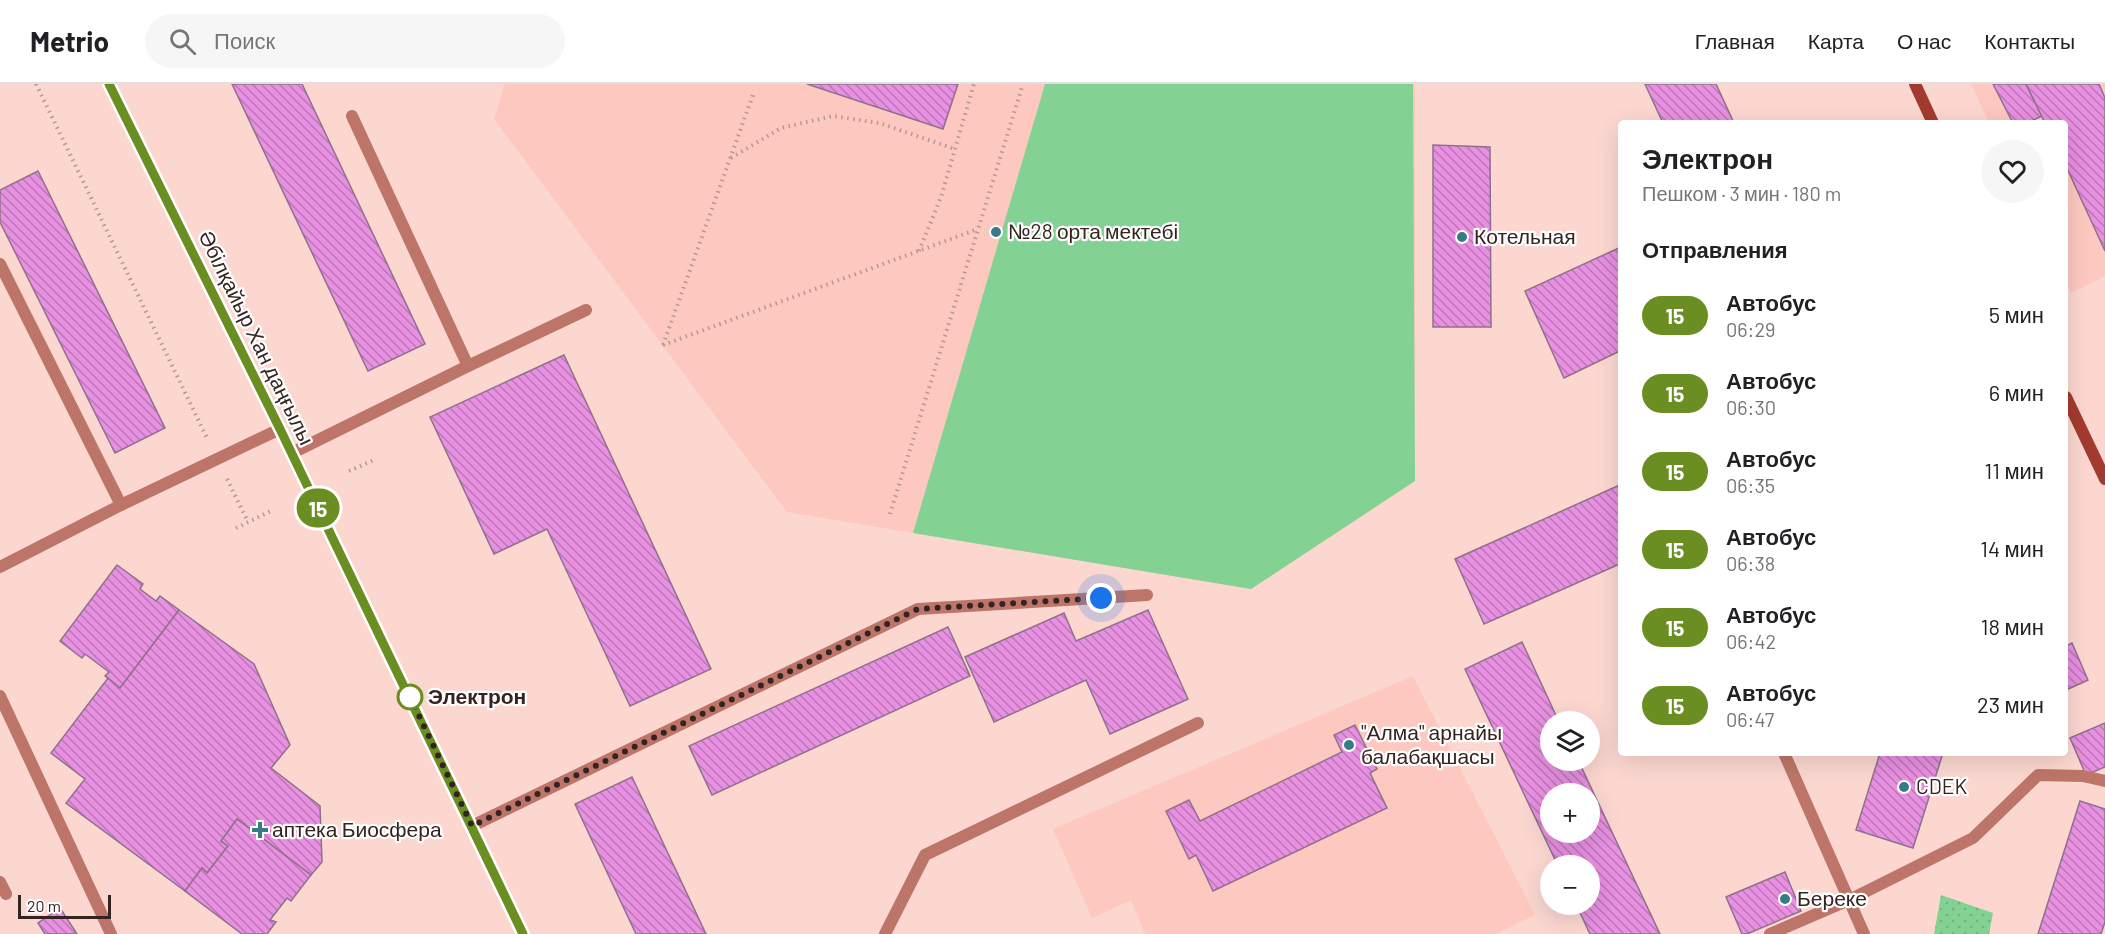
<!DOCTYPE html>
<html lang="ru">
<head>
<meta charset="utf-8">
<style>
  :root { --surface:#fff; --page:#f6f6f6; --text:#202124; --muted:#757577; --line:#e0e0e0 }
  body { margin:0; font-family:Barlow,sans-serif; background:var(--page); color:var(--text); height:100vh; display:flex; flex-direction:column; font-size:22px; white-space:nowrap }
  * { box-sizing:border-box; margin:0 }
  p { font-size:20px; color:var(--muted) }
  .icon { flex:none; width:33px; height:33px; fill:none; stroke:currentColor; stroke-width:2; stroke-linecap:round; stroke-linejoin:round }
  .map { position:relative; flex:1; overflow:hidden }
  .panel { position:absolute; left:1618px; top:36px; width:450px; height:636px; display:flex; flex-direction:column; background:var(--surface); border-radius:6px; box-shadow:0 6px 24px #0002 }
  .panel>* { flex:none }
  .badge { padding:0 12px; border-radius:20px; font-size:21px; line-height:39px }
  .fabs { position:absolute; left:1540px; top:627px; display:grid; gap:12px }
  .fabs a { display:grid; place-items:center; width:60px; height:60px; border-radius:50%; background:var(--surface); box-shadow:0 6px 24px #0002; font-size:30px }
  .scale { position:absolute; left:18px; bottom:15px; width:93px; box-sizing:border-box; padding-left:6px; border:3px solid #342320; border-top:0; font-size:16px; line-height:21px; white-space:nowrap; color:#342320; -webkit-text-stroke:4px #fff; paint-order:stroke }
  .you { position:absolute; width:30px; height:30px; margin:-15px; border:4px solid #fff; border-radius:50%; background:#1a73e8; box-shadow:0 0 0 9px #1a73e833 }
  .map>.badge { position:absolute; translate:-50% -50%; box-shadow:0 0 0 3px #fff }
  h2 { padding:0 24px; font-size:22px; line-height:54px }
  .round { display:grid; place-items:center; flex:none; width:63px; height:63px; border-radius:32px; background:var(--page) }
  .overview { display:flex; align-items:center; justify-content:space-between; height:102px; padding:0 24px }
  h1 { font-size:28px; font-weight:800; line-height:45px }
  ul { padding:0; list-style:none }
  li { display:flex; align-items:center; gap:18px; height:78px; padding:0 24px }
  li div { flex:1 }
  li b { display:block; font-size:22px }
  li em { font-style:normal }
  li .badge { min-width:66px; font-weight:700; text-align:center }
  header { display:flex; align-items:center; gap:36px; box-sizing:border-box; height:84px; padding:0 30px; background:var(--surface); border-bottom:2px solid var(--line) }
  header strong { font-size:28px }
  nav { display:flex; gap:33px; margin-inline-start:auto; font-size:21px }
  .search { width:420px; height:54px; background:var(--page); display:flex; align-items:center; gap:15px; box-sizing:border-box; padding:0 21px; border-radius:33px; color:var(--muted); font-size:22px }
  .map>svg:first-child { display:block }
  .built { fill:#fdc8bf }
  .grass { fill:url(#grass-dots) }
  .garden { fill:#84d293 }
  .building { fill:url(#building-back-hatch); stroke:#8e718b; stroke-width:1.5; fill-rule:evenodd }
  .lines { fill:none; stroke-linecap:round; stroke-linejoin:round }
  .path { stroke:#b69893; stroke-width:4; stroke-dasharray:1.5 4.5; stroke-linecap:butt }
  .lane { stroke:#bd7569; stroke-width:12 }
  .secondary { stroke:#a33a2f; stroke-width:12 }
  .line-casing { stroke:#fff; stroke-width:14 }
  .line { stroke:#6b8e23; stroke-width:9 }
  .walk { stroke:#342320; stroke-width:6; stroke-dasharray:0 10.8 }
  .poi-dot { fill:#367c87; stroke:#fff; stroke-width:2 }
  .stop-dot { fill:#fff; stroke:#6b8e23; stroke-width:3 }
  .labels { text-anchor:middle; stroke-width:4.5; stroke-linejoin:round; paint-order:stroke }
  .poi-label { font-size:21px; fill:#342320; stroke:#fff; text-anchor:start }
  .street-label { font-size:21px; fill:#342320; stroke:#fff }
  .stop-label { font-size:21px; font-weight:bold; fill:#342320; stroke:#fff; text-anchor:start }
</style>
</head>
<body>
<header>
<strong>Metrio</strong>
<div class="search"><svg class="icon" aria-label="search" viewBox="0 0 24 24"><circle cx="10" cy="10" r="6"/><path d="M15 15l6 6"/></svg>Поиск</div>
<nav><a>Главная</a><a>Карта</a><a>О нас</a><a>Контакты</a></nav>
</header>
<div class="map">
<svg width="2105" height="850" viewBox="0 0 2105 850">
  <defs>
    <pattern id="grass-dots" width="8" height="8" patternUnits="userSpaceOnUse" patternTransform="scale(1.5)"><rect width="8" height="8" fill="#84d293"/><path d="M2 2h.1M6 6h.1" fill="none" stroke="#73b47e" stroke-width="1.8" stroke-linecap="round"/></pattern>
    <pattern id="building-back-hatch" width="6" height="6" patternUnits="userSpaceOnUse" patternTransform="scale(1.5)"><rect width="6" height="6" fill="#e890e1"/><path d="M-1 5l2 2M0 0l6 6M5-1l2 2" fill="none" stroke="#bd75b6"/></pattern>
  </defs>
  <rect width="100%" height="100%" fill="#fbd7d0"/>
  <g class="built">
    <path d="M505,0H1415V397L1251,505L787,428L494,35Z"/>
    <path d="M1971,0H2105V192L2071,209L2066,198V39H1989Z"/>
    <path d="M1413,592L1535,831L1496,850H1145L1131,816L1092,834L1053,745Z"/>
  </g>
  <path class="grass" d="M1941,811L1993,829L1989,850H1934Z"/>
  <path class="garden" d="M1045,0H1413L1415,397L1251,505L913,449Z"/>
  <g class="building">
    <path d="M232,0H302L425,260L368,287Z"/>
    <path d="M807,0H958L943,45Z"/>
    <path d="M1645,0H1716L1734,39H1663Z"/>
    <path d="M1993,0H2026L2042,32L2027,39H2013Z"/>
    <path d="M2026,0H2099L2105,14V167L2066,82V39H2045Z"/>
    <path d="M1433,61L1490,63L1491,243H1433Z"/>
    <path d="M38,87L165,344L115,369L0,138V106Z"/>
    <path d="M1621,163L1622,266L1564,294L1525,207Z"/>
    <path d="M564,271L711,585L630,622L547,445L494,470L430,333Z"/>
    <path d="M1622,400V479L1484,540L1455,475Z"/>
    <path d="M117,481L143,500L140,505L156,517L160,512L179,526L120,604L105,592L109,588L85,570L82,574L60,557Z"/>
    <path d="M179,526L254,580L290,661L271,684L320,722L322,778L311,791L237,735L221,757L228,762L207,789L202,784L185,807L66,719L85,695L51,669L108,594L120,604Z"/>
    <path d="M1148,526L1188,615L1110,650L1086,596L994,638L965,573L1064,529L1076,557Z"/>
    <path d="M948,543L970,592L712,711L689,662Z"/>
    <path d="M1522,558L1559,638H1551V676H1578L1660,850H1590L1576,820H1590V782H1558L1465,585ZM1551,710H1590V748H1551Z"/>
    <path d="M2072,559L2088,596L2066,606V562Z"/>
    <path d="M2105,639V683L2086,691L2070,654Z"/>
    <path d="M1355,641L1377,685L1370,689L1387,724L1213,807L1196,771L1189,775L1166,727L1189,716L1200,737L1342,668L1334,651Z"/>
    <path d="M1880,669H1943L1913,764L1856,746Z"/>
    <path d="M632,693L706,850H636L575,720Z"/>
    <path d="M2080,717L2105,725V838L2101,850H2038Z"/>
    <path d="M237,735L311,791L291,817L287,814L270,836L276,838L267,850H242L185,807L202,784L207,789L228,762L221,757Z"/>
    <path d="M1785,788L1801,827L1747,850H1742L1726,813Z"/>
    <path d="M60,824L77,850H45L38,839Z"/>
  </g>
  <g class="lines">
    <g class="path">
      <path d="M36,0L208,356"/>
      <path d="M731,74L781,44L833,32L879,39L955,65"/>
      <path d="M919,167L941,113L974,0"/>
      <path d="M663,261L978,145"/>
      <path d="M663,261L754,8"/>
      <path d="M349,387L374,376"/>
      <path d="M227,395L248,438"/>
      <path d="M890,430L1023,0"/>
      <path d="M236,444L271,427"/>
    </g>
    <g class="lane">
      <path d="M352,32L468,282"/>
      <path d="M0,180L121,421"/>
      <path d="M292,369L468,282L586,226"/>
      <path d="M0,483L121,421L280,345"/>
      <path d="M0,612L111,850"/>
      <path d="M1784,669L1864,850"/>
      <path d="M472,742L918,525L1147,511"/>
      <path d="M0,798L6,810"/>
      <path d="M885,850L925,771L1198,639"/>
      <path d="M1770,850L1849,816L1973,754L2038,691L2083,692L2105,697"/>
    </g>
    <g class="secondary">
      <path d="M109,0L280,345L523,850"/>
      <path d="M1915,0L1933,39"/>
      <path d="M2066,313L2105,395"/>
    </g>
  </g>
  <g class="lines">
    <g class="line-casing">
      <path id="line" d="M109,0L280,345L523,850"/>
    </g>
    <use href="#line" class="line"/>
    <path class="walk" d="M410,613L472,742L918,525L1101,514"/>
  </g>
  <g class="poi-dot">
    <circle cx="996" cy="148" r="6"/>
    <circle cx="1462" cy="153" r="6"/>
    <circle cx="1349" cy="661" r="6"/>
    <circle cx="1904" cy="703" r="6"/>
    <path d="M257 737h6v6h6v6h-6v6h-6v-6h-6v-6h6z"/>
    <circle cx="1785" cy="815" r="6"/>
  </g>
  <circle class="stop-dot" cx="410" cy="613" r="12"/>
  <g class="labels">
    <g class="poi-label">
      <text x="1008" y="155">№28 орта мектебі</text>
      <text x="1474" y="160">Котельная</text>
      <text x="1361" y="656">"Алма" арнайы<tspan x="1361" dy="24">балабақшасы</tspan></text>
      <text x="1916" y="710">CDEK</text>
      <text x="272" y="753">аптека Биосфера</text>
      <text x="1797" y="822">Береке</text>
    </g>
    <g class="street-label">
      <text transform="translate(256 254) rotate(64)" y="7">Әбілқайыр Хан даңғылы</text>
    </g>
    <g class="stop-label">
      <text x="428" y="620">Электрон</text>
    </g>
  </g>
</svg>
<div class="fabs">
<a><svg class="icon" aria-label="layers" viewBox="0 0 24 24"><path d="M12 4l9 5-9 5-9-5zM3 14l9 5 9-5"/></svg></a>
<a>+</a>
<a>−</a>
</div>
<div class="scale">20 m</div>
<div class="you" style="left:1101px;top:514px"></div>
<b class="badge" style="left:318px;top:424px;background:#6b8e23;color:#fff">15</b>
<section class="panel">
<div class="overview"><div><h1>Электрон</h1><p>Пешком · 3 мин · 180 m</p></div><a class="round"><svg class="icon" aria-label="heart" viewBox="0 0 24 24"><path d="M12 20l-8-8c-3-5 5-10 8-4 3-6 11-1 8 4z"/></svg></a></div>
<h2>Отправления</h2>
<ul>
<li><span class="badge" style="background:#6b8e23;color:#fff">15</span><div><b>Автобус</b><p>06:29</p></div><em>5 мин</em></li>
<li><span class="badge" style="background:#6b8e23;color:#fff">15</span><div><b>Автобус</b><p>06:30</p></div><em>6 мин</em></li>
<li><span class="badge" style="background:#6b8e23;color:#fff">15</span><div><b>Автобус</b><p>06:35</p></div><em>11 мин</em></li>
<li><span class="badge" style="background:#6b8e23;color:#fff">15</span><div><b>Автобус</b><p>06:38</p></div><em>14 мин</em></li>
<li><span class="badge" style="background:#6b8e23;color:#fff">15</span><div><b>Автобус</b><p>06:42</p></div><em>18 мин</em></li>
<li><span class="badge" style="background:#6b8e23;color:#fff">15</span><div><b>Автобус</b><p>06:47</p></div><em>23 мин</em></li>
</ul>
</section>
</div>
</body>
</html>
